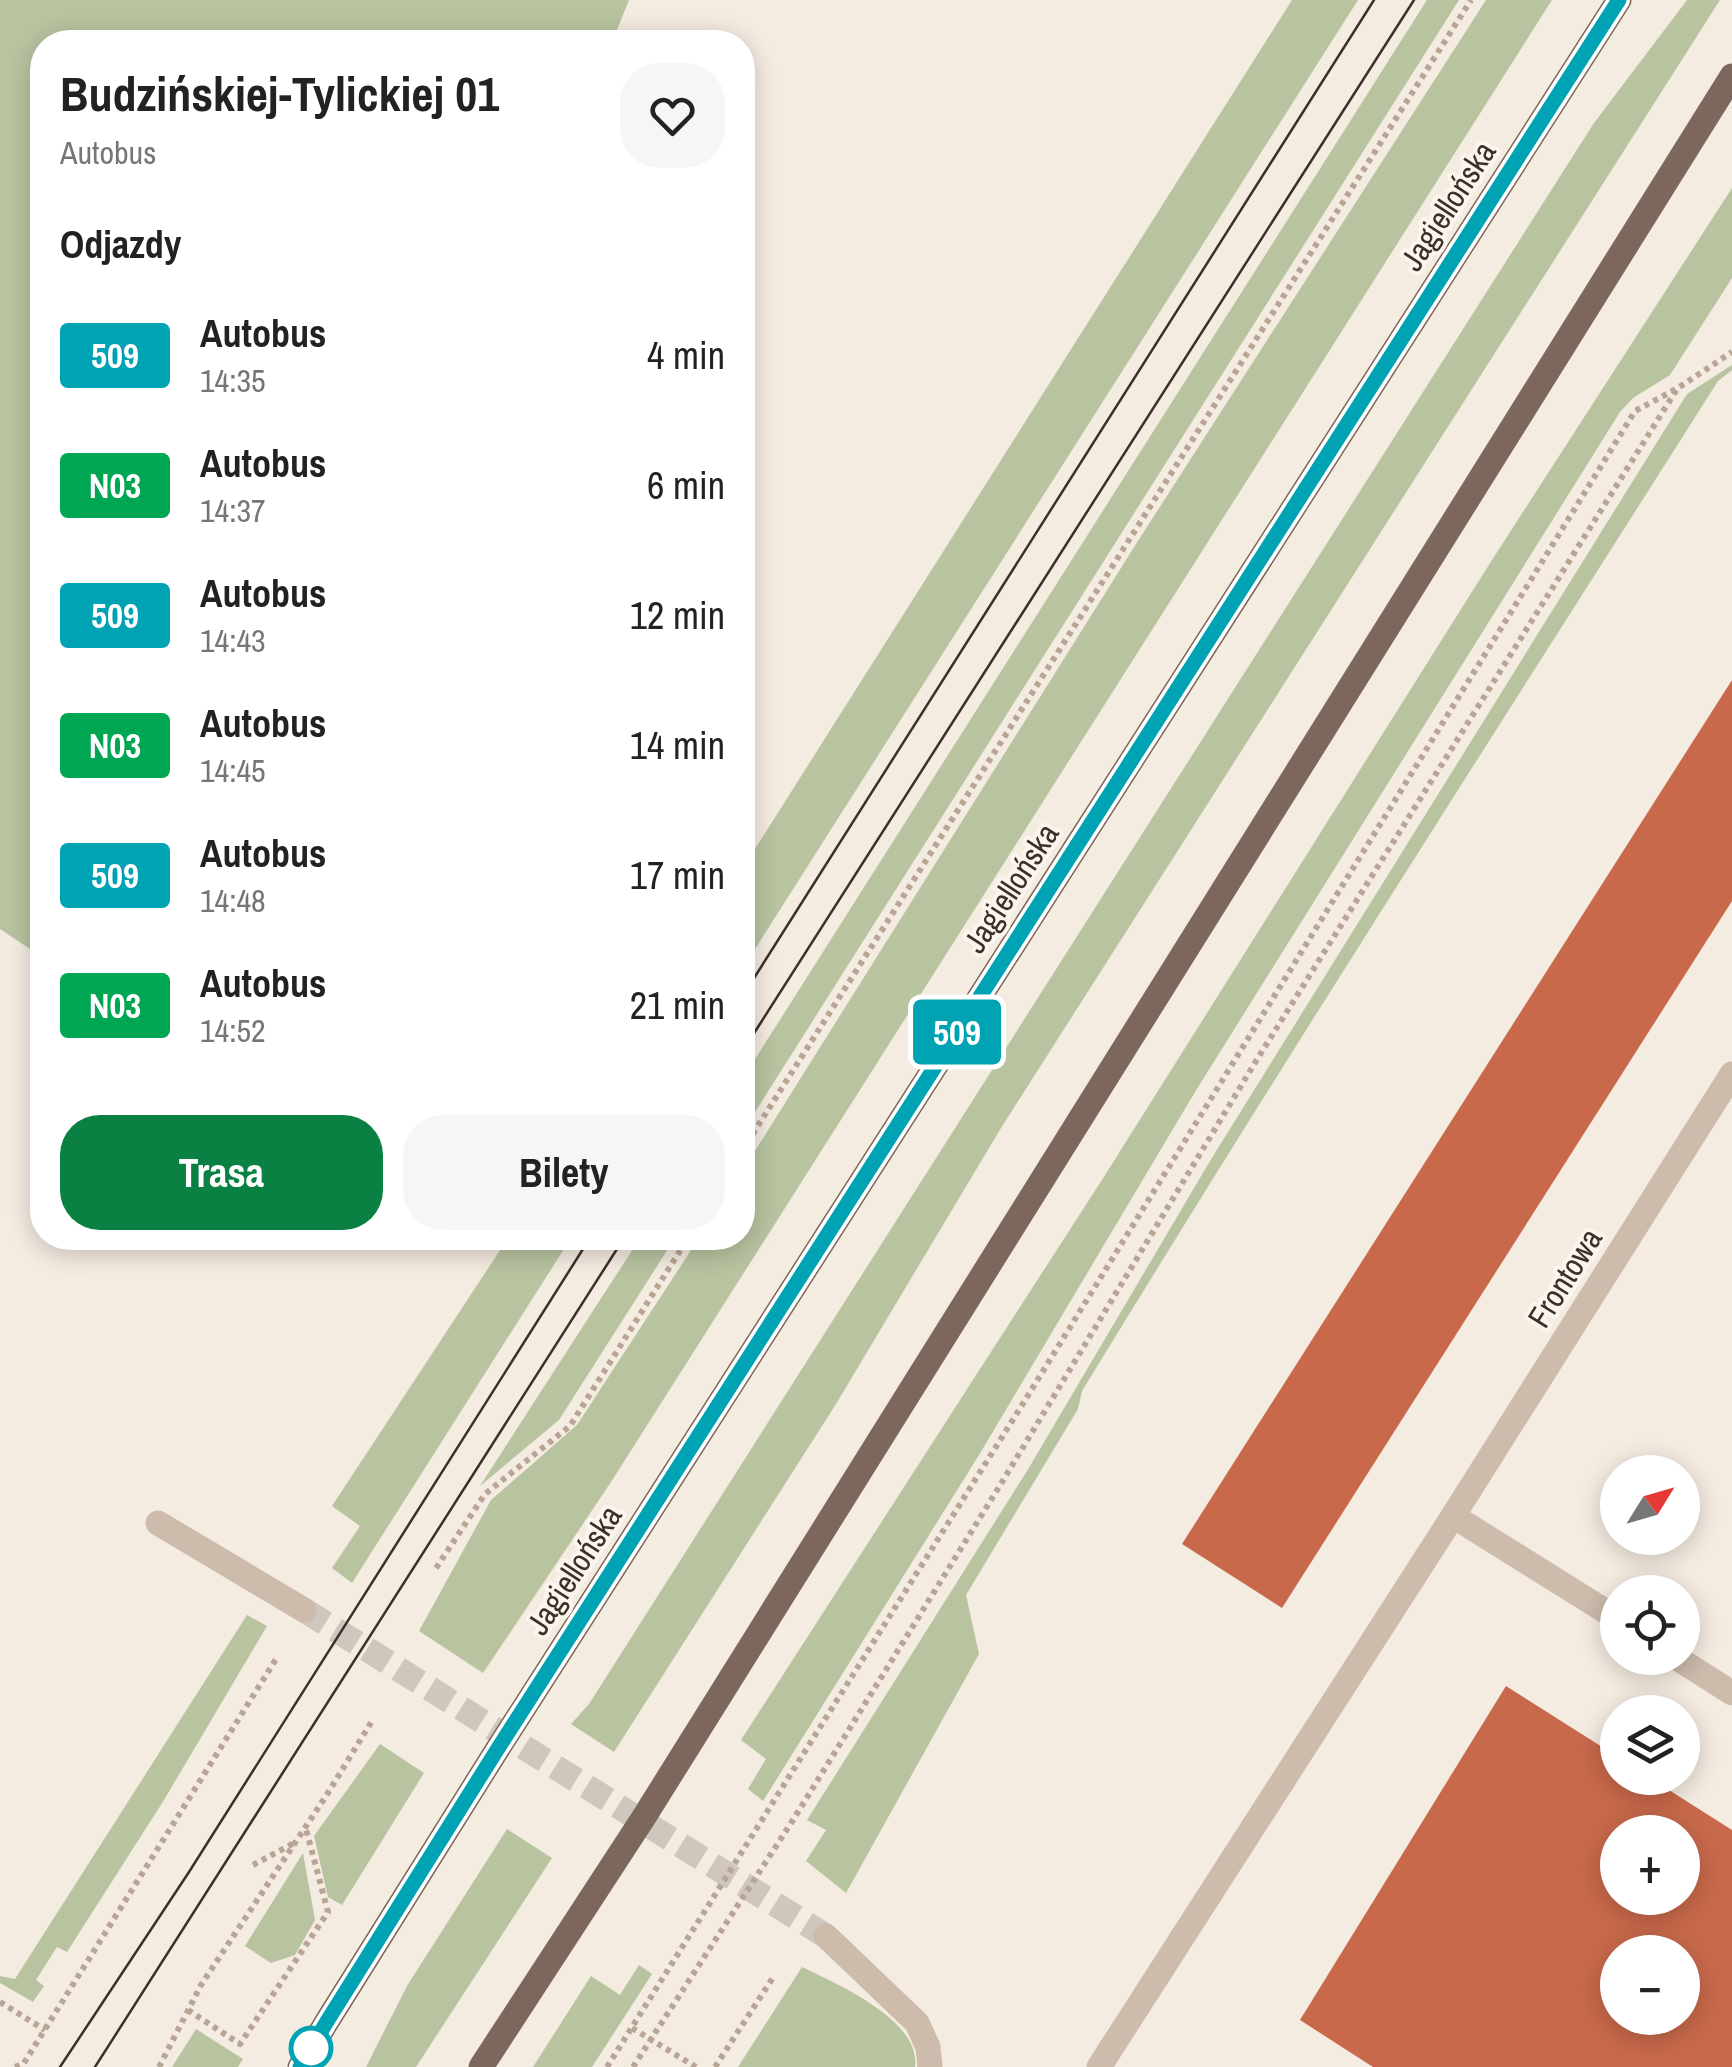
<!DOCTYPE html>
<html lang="pl">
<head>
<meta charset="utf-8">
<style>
  :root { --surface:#fff; --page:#f6f6f6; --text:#222; --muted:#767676; --accent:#0b8043 }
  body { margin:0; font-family:"Archivo Narrow",sans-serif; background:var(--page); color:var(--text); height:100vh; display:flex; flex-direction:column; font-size:38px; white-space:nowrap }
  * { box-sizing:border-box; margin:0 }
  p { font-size:32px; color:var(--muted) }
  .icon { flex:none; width:55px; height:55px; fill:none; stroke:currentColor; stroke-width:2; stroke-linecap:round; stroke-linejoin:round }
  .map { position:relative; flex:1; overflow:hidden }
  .panel { position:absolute; left:30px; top:30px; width:725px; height:1220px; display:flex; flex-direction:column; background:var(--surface); border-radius:40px; box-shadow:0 5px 25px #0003 }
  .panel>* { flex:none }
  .badge { padding:0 20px; border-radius:8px; font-size:35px; line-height:65px }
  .needle { width:65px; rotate:53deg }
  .buttons { position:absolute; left:1600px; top:1455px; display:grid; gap:20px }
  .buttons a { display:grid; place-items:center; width:100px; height:100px; border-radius:50%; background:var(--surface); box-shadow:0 5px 25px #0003; font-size:50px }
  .map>.badge { position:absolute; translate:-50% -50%; box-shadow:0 0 0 5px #fff }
  h2 { padding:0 30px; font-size:38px; line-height:90px }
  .round { display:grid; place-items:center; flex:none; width:105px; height:105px; border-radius:40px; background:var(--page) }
  .headline { display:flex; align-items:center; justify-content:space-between; height:170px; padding:0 30px }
  h1 { font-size:48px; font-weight:800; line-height:75px }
  .button { display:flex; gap:20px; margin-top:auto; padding:20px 30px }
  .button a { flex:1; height:115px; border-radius:40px; background:var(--accent); color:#fff; font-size:40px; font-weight:800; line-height:115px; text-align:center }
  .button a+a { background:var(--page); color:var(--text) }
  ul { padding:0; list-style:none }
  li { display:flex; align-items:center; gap:30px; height:130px; padding:0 30px }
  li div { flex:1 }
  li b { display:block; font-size:38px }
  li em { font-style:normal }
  li .badge { min-width:110px; font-weight:700; text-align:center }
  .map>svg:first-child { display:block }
  .green { fill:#b8c4a0 }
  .building { fill:#c8694b; fill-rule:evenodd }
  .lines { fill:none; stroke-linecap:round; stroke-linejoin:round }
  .minor-tunnel { stroke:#cfc6bd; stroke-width:25; stroke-dasharray:25 12; stroke-linecap:butt }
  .path { stroke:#b9a596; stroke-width:6; stroke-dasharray:5 5; stroke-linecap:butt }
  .minor { stroke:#cdbbac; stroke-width:25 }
  .major { stroke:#7d675c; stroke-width:25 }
  .tram { stroke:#3b302b; stroke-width:2.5 }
  .line-casing { stroke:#fff; stroke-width:22 }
  .line { stroke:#00a3b4; stroke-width:15 }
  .stop-dot { fill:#fff; stroke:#00a3b4; stroke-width:5 }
  .labels { text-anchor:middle; stroke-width:8; stroke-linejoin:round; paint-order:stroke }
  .street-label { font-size:32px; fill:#3b302b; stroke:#fbf5ee }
</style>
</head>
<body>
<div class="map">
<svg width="1732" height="2067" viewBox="0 0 1732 2067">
  <rect width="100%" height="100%" fill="#f4ebe1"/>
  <g class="green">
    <path d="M0,0H629L612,42H42V957L0,929Z"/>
    <path d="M1292,0H1358L743,968V868Z"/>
    <path d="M1427,0H1459L743,1131V1078Z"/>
    <path d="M1486,0H1552L611,1482L483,1673L419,1631L491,1500L577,1425L699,1238H742L743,1170L1136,544Z"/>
    <path d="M1687,0H1720L1001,1128L836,1404L614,1752L571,1724L589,1704L1594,123Z"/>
    <path d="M1732,188V278L1670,375L1633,398L1620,412L1195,1092L979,1455L763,1801L748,1789L766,1759L741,1740L1107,1172L1492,560Z"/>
    <path d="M1732,365V370L1718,381C1505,717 1289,1052 1082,1391L1078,1409L966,1595L979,1654L846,1893L806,1861L826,1830L807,1820L1027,1471L1210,1161L1687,394Z"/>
    <path d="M508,1238H571L352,1583L332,1568L360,1526L332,1506Z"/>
    <path d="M640,1238H675L559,1420L480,1486Z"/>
    <path d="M247,1615L267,1626L164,1800L67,1952L57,1947L36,1980L44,1986L33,2002L0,1983V1976L15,1979Z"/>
    <path d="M380,1744L424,1773L342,1905L328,1897L314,1836Z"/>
    <path d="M507,1829L552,1858L416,2067H366L407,1986Z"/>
    <path d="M303,1853L315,1920L295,1955L271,1963L245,1946Z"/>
    <path d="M639,1965L652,1974L592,2067H533L591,1976L620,1995Z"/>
    <path d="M802,1967C837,1984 921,2020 915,2067H738Z"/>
    <path d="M196,2029L243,2059L238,2067H172Z"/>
  </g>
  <g class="building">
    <path d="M1732,680V901L1282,1608L1182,1544Z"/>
    <path d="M1506,1686L1618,1757V1778H1650L1732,1830V2067H1373L1300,2020ZM1618,1832H1682V1898H1618ZM1618,1952H1682V2018H1618Z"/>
  </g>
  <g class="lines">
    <path class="minor-tunnel" d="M304,1610L826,1936"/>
    <g class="path">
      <path d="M742,1151L1471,0"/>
      <path d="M436,1568L485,1494L570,1426L688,1238"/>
      <path d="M253,1865L294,1843"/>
      <path d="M0,2002L45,2030"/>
      <path d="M188,2010L240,2044L328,1912L306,1829"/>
      <path d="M632,2028L696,2067"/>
      <path d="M15,2067L24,2063L276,1659"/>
      <path d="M159,2067L201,1985L326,1796L372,1721"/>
      <path d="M607,2067L1019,1410L1635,411L1678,388L1732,352"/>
      <path d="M633,2067L793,1820L999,1487L1256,1061L1677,389"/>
      <path d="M715,2067L774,1976"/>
    </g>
    <g class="minor">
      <path d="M1453,1516L1618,1619"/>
      <path d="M158,1523L304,1610"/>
      <path d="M1677,1658L1732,1693"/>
      <path d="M826,1936L917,2023L928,2047L930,2067"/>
      <path d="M1099,2067L1453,1516L1732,1074"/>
    </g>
    <g class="major">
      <path d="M300,2067L326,2023L497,1750L1619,0"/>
      <path d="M481,2067L644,1817L1732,76"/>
    </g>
    <g class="tram">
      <path d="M742,997L1374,0"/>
      <path d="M742,1052L1414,0"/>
      <path d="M60,2067L189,1872L590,1238"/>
      <path d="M95,2067L624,1238"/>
    </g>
  </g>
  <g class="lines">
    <g class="line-casing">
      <path id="line" d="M300,2067L326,2023L497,1750L1619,0"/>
    </g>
    <use href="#line" class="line"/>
  </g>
  <circle class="stop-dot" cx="311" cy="2048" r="20"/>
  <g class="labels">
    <g class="street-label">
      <text transform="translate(1448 206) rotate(-57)" y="11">Jagiellońska</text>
      <text transform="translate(1011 888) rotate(-57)" y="11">Jagiellońska</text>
      <text transform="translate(1565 1278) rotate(-58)" y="11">Frontowa</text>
      <text transform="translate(574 1570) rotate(-57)" y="11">Jagiellońska</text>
    </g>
  </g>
</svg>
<div class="buttons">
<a><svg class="needle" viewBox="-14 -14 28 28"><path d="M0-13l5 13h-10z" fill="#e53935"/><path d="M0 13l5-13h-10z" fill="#767676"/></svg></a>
<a><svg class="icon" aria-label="locate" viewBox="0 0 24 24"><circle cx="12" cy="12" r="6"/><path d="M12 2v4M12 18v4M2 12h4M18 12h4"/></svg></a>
<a><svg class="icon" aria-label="layers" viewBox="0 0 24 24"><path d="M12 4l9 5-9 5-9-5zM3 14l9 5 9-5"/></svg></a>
<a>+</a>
<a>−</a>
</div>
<b class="badge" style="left:957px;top:1032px;background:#00a3b4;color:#fff">509</b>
<section class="panel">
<div class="headline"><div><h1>Budzińskiej-Tylickiej 01</h1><p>Autobus</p></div><a class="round"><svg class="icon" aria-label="heart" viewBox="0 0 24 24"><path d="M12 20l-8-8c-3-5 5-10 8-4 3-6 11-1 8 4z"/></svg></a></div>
<h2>Odjazdy</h2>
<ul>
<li><span class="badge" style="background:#00a3b4;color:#fff">509</span><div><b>Autobus</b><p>14:35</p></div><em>4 min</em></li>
<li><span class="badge" style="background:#00a651;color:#fff">N03</span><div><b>Autobus</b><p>14:37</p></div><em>6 min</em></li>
<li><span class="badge" style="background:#00a3b4;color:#fff">509</span><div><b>Autobus</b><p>14:43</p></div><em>12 min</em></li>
<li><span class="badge" style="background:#00a651;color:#fff">N03</span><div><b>Autobus</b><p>14:45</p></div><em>14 min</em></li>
<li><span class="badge" style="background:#00a3b4;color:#fff">509</span><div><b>Autobus</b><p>14:48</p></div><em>17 min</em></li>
<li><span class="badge" style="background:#00a651;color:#fff">N03</span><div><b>Autobus</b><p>14:52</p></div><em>21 min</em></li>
</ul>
<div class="button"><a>Trasa</a><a>Bilety</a></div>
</section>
</div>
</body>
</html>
